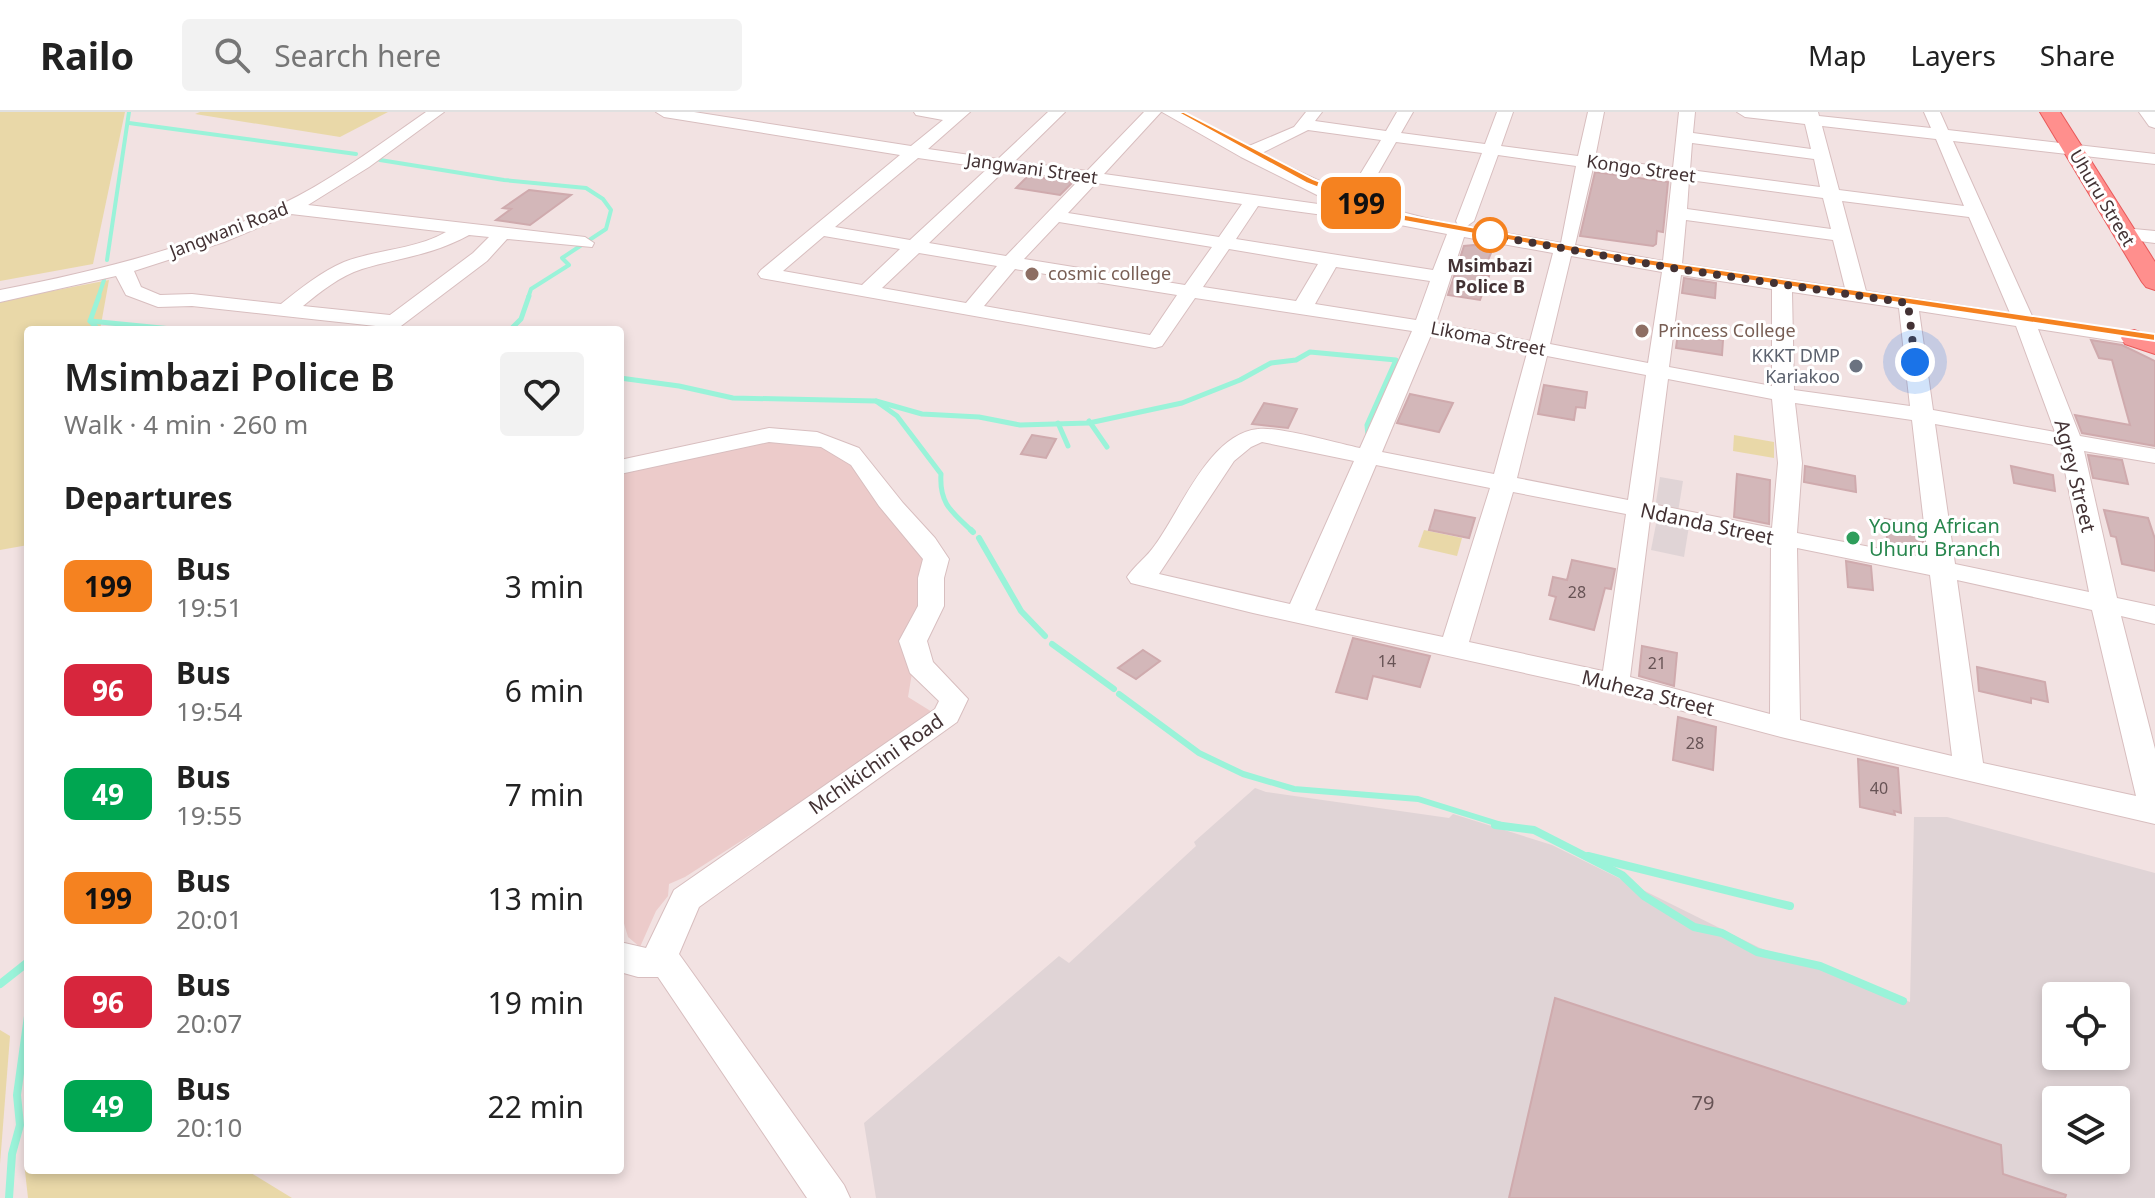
<!DOCTYPE html>
<html lang="en">
<head>
<meta charset="utf-8">
<style>
  :root { --surface:#fff; --page:#f2f2f2; --text:#222; --muted:#767676; --line:#e0e0e0 }
  body { margin:0; font-family:"Noto Sans",sans-serif; background:var(--page); color:var(--text); height:100vh; display:flex; flex-direction:column; font-size:30px; white-space:nowrap }
  * { box-sizing:border-box; margin:0 }
  p { font-size:26px; color:var(--muted) }
  .icon { flex:none; width:44px; height:44px; fill:none; stroke:currentColor; stroke-width:2; stroke-linecap:round; stroke-linejoin:round }
  .map { position:relative; flex:1; overflow:hidden }
  .panel { position:absolute; left:24px; top:214px; width:600px; height:848px; display:flex; flex-direction:column; background:var(--surface); border-radius:8px; box-shadow:0 4px 12px #0003 }
  .panel>* { flex:none }
  .badge { padding:0 16px; border-radius:12px; font-size:28px; line-height:52px }
  .buttons { position:absolute; left:2042px; top:870px; display:grid; gap:16px }
  .buttons a { display:grid; place-items:center; width:88px; height:88px; border-radius:8px; background:var(--surface); box-shadow:0 4px 12px #0003; font-size:40px }
  .you { position:absolute; width:40px; height:40px; margin:-20px; border:6px solid #fff; border-radius:50%; background:#1a73e8; box-shadow:0 0 0 12px #1a73e833 }
  .map>.badge { position:absolute; translate:-50% -50%; box-shadow:0 0 0 4px #fff }
  h2 { padding:0 40px; font-size:30px; line-height:72px }
  .round { display:grid; place-items:center; flex:none; width:84px; height:84px; border-radius:8px; background:var(--page) }
  .summary { display:flex; align-items:center; justify-content:space-between; height:136px; padding:0 40px }
  h1 { font-size:38px; font-weight:600; line-height:60px }
  ul { padding:0; list-style:none }
  li { display:flex; align-items:center; gap:24px; height:104px; padding:0 40px }
  li div { flex:1 }
  li b { display:block; font-size:30px }
  li em { font-style:normal }
  li .badge { min-width:88px; font-weight:700; text-align:center }
  header { display:flex; align-items:center; gap:48px; box-sizing:border-box; height:112px; padding:0 40px; background:var(--surface); border-bottom:2px solid var(--line) }
  header strong { font-size:38px }
  nav { display:flex; gap:44px; margin-inline-start:auto; font-size:28px }
  .search { width:560px; height:72px; background:var(--page); display:flex; align-items:center; gap:20px; box-sizing:border-box; padding:0 28px; border-radius:8px; color:var(--muted); font-size:30px }
  .map>svg:first-child { display:block }
  .industrial { fill:#e0d4d6; fill-rule:evenodd }
  .education { fill:#eccbca }
  .green { fill:#e9d8a8 }
  .lines { fill:none; stroke-linecap:round; stroke-linejoin:round }
  .stream-far3 { stroke:#9af3d9; stroke-width:4 }
  .stream-far2 { stroke:#9af3d9; stroke-width:5 }
  .stream-far1 { stroke:#9af3d9; stroke-width:6 }
  .stream { stroke:#9af3d9; stroke-width:8 }
  .building { fill:#d3b7b9; stroke:#cfaaad; stroke-width:2 }
  .minor-casing { stroke:#d8bebf; stroke-width:2 }
  .major-casing { stroke:#e8595a; stroke-width:2 }
  .minor { fill:#fff; fill-rule:evenodd }
  .major { fill:#ff8f8d; fill-rule:evenodd }
  .line { fill:#f58220; stroke:#fff; stroke-width:2 }
  .walk { stroke:#433234; stroke-width:8; stroke-dasharray:0 14.4 }
  .stop-dot { fill:#fff; stroke:#f58220; stroke-width:4 }
  .education-dot { fill:#8d6e63; stroke:#fff; stroke-width:3 }
  .worship-dot { fill:#6b7280; stroke:#fff; stroke-width:3 }
  .leisure-dot { fill:#2e9e5b; stroke:#fff; stroke-width:3 }
  .labels { text-anchor:middle; stroke-width:6; stroke-linejoin:round; paint-order:stroke }
  .number-label { font-size:16px; fill:#675355 }
  .far-street-label { font-size:18px; fill:#433234; stroke:#fff }
  .far-stop-label { font-size:18px; font-weight:bold; fill:#433234; stroke:#fff }
  .far-education-label { font-size:18px; fill:#785e54; stroke:#fff; text-anchor:start }
  .far-worship-label { font-size:18px; fill:#5b616d; stroke:#fff; text-anchor:end }
  .street-label { font-size:20px; fill:#433234; stroke:#fff }
  .leisure-label { font-size:20px; fill:#27864d; stroke:#fff; text-anchor:start }
  .near-number-label { font-size:20px; fill:#675355 }
</style>
</head>
<body>
<header>
<strong>Railo</strong>
<div class="search"><svg class="icon" aria-label="search" viewBox="0 0 24 24"><circle cx="10" cy="10" r="6"/><path d="M15 15l6 6"/></svg>Search here</div>
<nav><a>Map</a><a>Layers</a><a>Share</a></nav>
</header>
<div class="map">
<svg width="2155" height="1086" viewBox="0 0 2155 1086">
  <rect width="100%" height="100%" fill="#f2e2e2"/>
  <g class="industrial">
    <path d="M1660,365L1683,369L1678,400L1655,396Z"/>
    <path d="M1657,407L1689,414L1684,445L1651,438Z"/>
    <path d="M1255,676L1266,680L1449,706L1453,702L1552,733L1760,836L1910,890L1914,705H1947L2155,761V1086H876L864,1011L1059,844L1069,851L1196,734L1194,730ZM2056,884H2116V944H2056ZM2056,988H2116V1048H2056Z"/>
  </g>
  <path class="education" d="M774,323L827,333L849,347L932,441L908,585L937,603L685,765L669,772L668,784L656,799L640,835L628,825L620,798V356Z"/>
  <g class="green">
    <path d="M0,0H125L93,152L0,169Z"/>
    <path d="M200,0H388L340,25L195,2Z"/>
    <path d="M109,168L100,218H28V433L0,438V189Z"/>
    <path d="M1734,323L1774,330V346L1733,339Z"/>
    <path d="M1424,418L1462,426L1457,444L1418,435Z"/>
    <path d="M0,918L10,924L0,1052Z"/>
    <path d="M24,1050H28V1058H246L292,1086H28Z"/>
  </g>
  <g class="lines">
    <g class="stream-far3">
      <path d="M129,11L356,42"/>
      <path d="M380,48L504,68L586,76L603,87L611,98L606,117L562,146L569,153L531,177L528,186"/>
      <path d="M107,148L129,0"/>
      <path d="M98,186L104,168"/>
    </g>
    <g class="stream-far2">
      <path d="M99,184L90,209L99,218"/>
      <path d="M90,209L182,218"/>
      <path d="M510,218L521,207L529,184"/>
      <path d="M620,266L679,274L733,286L876,289L897,304L941,362C939,392 952,400 973,420"/>
      <path d="M876,289L922,302L979,305L1020,313L1089,311L1182,291L1240,268L1271,251L1296,248L1310,240L1396,248L1367,313L1368,324"/>
      <path d="M1089,309L1107,335"/>
      <path d="M1058,311L1068,334"/>
    </g>
    <g class="stream-far1">
      <path d="M971,418L973,420"/>
      <path d="M979,426L1021,499L1045,524"/>
      <path d="M1052,532L1114,577"/>
      <path d="M1119,582L1199,641L1243,662L1294,677L1418,687L1508,715"/>
    </g>
    <g class="stream">
      <path d="M1495,713L1534,718L1622,763L1644,784L1694,815L1722,821L1757,840L1820,854L1903,889"/>
      <path d="M1588,744L1790,794"/>
      <path d="M0,872L28,850"/>
      <path d="M9,1086L12,1042L20,1013L17,983L28,904"/>
    </g>
  </g>
  <g class="building">
    <path d="M1595,60L1668,70L1663,120L1657,119L1656,132L1653,134L1580,124Z"/>
    <path d="M1028,64L1073,70L1060,83L1016,76Z"/>
    <path d="M529,78L571,83L530,113L496,108L511,97L503,96Z"/>
    <path d="M1474,133L1493,136L1482,163L1489,164L1480,188L1448,183L1464,134Z"/>
    <path d="M1684,166L1716,171L1715,186L1682,181Z"/>
    <path d="M1678,221L1723,228L1722,243L1676,236Z"/>
    <path d="M2091,228L2122,233L2155,249V334L2082,321L2075,303L2130,313L2112,248L2099,246Z"/>
    <path d="M1544,273L1587,280L1585,296L1576,295L1574,308L1538,302Z"/>
    <path d="M1410,282L1453,291L1439,320L1397,311Z"/>
    <path d="M1264,291L1297,297L1288,316L1252,312Z"/>
    <path d="M1032,323L1056,327L1046,346L1021,342Z"/>
    <path d="M2088,343L2122,348L2128,372L2093,366Z"/>
    <path d="M1805,354L1855,364L1856,380L1804,370Z"/>
    <path d="M2011,354L2053,363L2055,379L2014,371Z"/>
    <path d="M1737,362L1770,368L1769,412L1734,405Z"/>
    <path d="M1435,398L1475,406L1469,426L1429,418Z"/>
    <path d="M2104,398L2148,406L2155,427V459L2122,452L2116,425L2111,424Z"/>
    <path d="M1885,407L1921,413L1925,442L1888,435Z"/>
    <path d="M1572,448L1615,457L1611,477L1605,476L1594,518L1550,507L1556,485L1549,483L1553,465L1567,468Z"/>
    <path d="M1846,449L1871,454L1873,478L1848,475Z"/>
    <path d="M1353,526L1430,544L1420,575L1373,564L1367,587L1336,580Z"/>
    <path d="M1642,534L1677,541L1674,574L1639,564Z"/>
    <path d="M1143,538L1160,549L1136,567L1118,556Z"/>
    <path d="M1977,555L2045,570L2048,590L2031,586V591L1979,579Z"/>
    <path d="M1678,605L1716,615L1713,658L1673,648Z"/>
    <path d="M1858,647L1898,656L1901,701L1894,699L1895,703L1860,695Z"/>
    <path d="M1555,886L2001,1033L2003,1062L2066,1083L2065,1086H1509Z"/>
  </g>
  <g class="lines">
    <g class="minor-casing">
      <g id="minor">
        <path d="M426,0H444L369,55L308,93L585,125L594,131L592,135L507,127L487,149L401,214L394,216L192,194L158,195L126,183L116,164L0,190V178C102,158 205,133 298,84C343,60 384,29 426,0ZM291,102L446,120C414,138 378,137 344,150C321,160 301,176 281,192L192,182L160,183L141,175L134,159L224,130ZM469,123L489,125L473,141L390,203L303,194C320,180 340,164 362,157C402,145 430,144 469,123Z"/>
        <path d="M656,0H694L911,34L943,8L916,3L914,0H970L928,37L998,47L1048,0H1065L1015,49L1087,59L1144,0H1161L1104,62L1354,97L1319,84L1241,45L1162,0H1182L1249,34L1294,15L1306,0H1322L1315,9L1386,19L1397,0H1413L1401,21L1485,32L1497,0H1513L1501,34L1578,44L1588,0H1604L1595,46L1673,56L1679,0H1695L1693,21L1811,37L1805,12L1745,5L1737,0H1818L1819,4L1931,16L1924,0H1940L1948,18L2155,42V52L1953,29L2032,204L2155,223V235L2038,217L2080,324L2155,337V351L2084,339L2117,486L2155,494V512L2121,504L2155,637V712L1785,626L1615,581L1253,501L1131,471L1127,465C1135,453 1147,445 1155,433C1181,398 1209,322 1258,317C1277,314 1337,331 1360,336L1412,219L1195,186L1162,234L1155,236L761,166L758,162L761,158L900,43L664,5ZM1822,14L1936,27L1964,94L1839,78ZM1308,18L1381,28L1350,79L1359,84L1368,79L1396,30L1482,41L1456,109L1458,113C1382,99 1331,76 1262,41ZM1692,31L1814,47L1820,75L1690,58ZM1498,43L1576,54L1561,131L1467,114L1474,109ZM918,46L988,56L910,128L835,115ZM1593,56L1672,66L1663,149L1575,133ZM1005,58L1079,68L1006,144L929,131ZM1689,68L1823,86L1831,117L1687,97ZM1096,71L1242,92L1219,125L1068,101ZM1842,89L1969,105L2010,201L1866,179ZM1258,94L1353,107L1359,106L1360,99L1395,112L1447,122L1433,158L1236,127ZM1686,108L1833,128L1845,176L1682,152ZM1059,110L1212,135L1185,173L1024,147ZM824,124L900,137L862,173L783,159ZM1464,125L1553,141L1530,229L1436,211ZM1229,137L1318,152L1296,189L1203,175ZM919,141L997,154L966,191L882,176ZM1571,144L1662,160L1648,251L1550,232ZM1336,155L1430,169L1416,208L1315,192ZM1015,157L1177,183L1150,223L984,194ZM1681,163L1772,177V274L1669,255ZM1792,180L1899,196L1910,294L1794,278ZM1919,199L2016,214L2055,320L1933,298ZM1431,223L1527,241L1494,362L1382,340ZM1547,244L1646,263L1628,388L1517,366ZM1668,267L1772,287L1778,351L1772,416L1652,392ZM1795,291L1912,308L1928,446L1797,421L1802,351ZM1935,312L2060,334L2089,480L1955,452ZM1262,330L1354,349L1290,492L1159,462L1234,349L1251,335ZM1376,353L1490,376L1443,525L1315,498ZM1513,380L1626,402L1603,559L1469,530ZM1650,407L1771,431L1770,602L1630,565ZM1797,436L1930,463L1952,644L1800,608ZM1957,468L2092,498L2136,684L1983,651Z"/>
        <path d="M2139,0H2155V16L2149,14Z"/>
        <path d="M2123,116L2155,119V131L2116,126L2114,122L2116,118Z"/>
        <path d="M769,316L817,320L859,336L903,391L935,426L949,447L944,466V494L927,529L933,550L968,587L957,610L699,795L679,842L844,1073L850,1086H807L658,865H638L620,860V830L646,836L674,778L935,597L939,589L910,561L899,529L918,494V466L923,447L879,394L851,353L821,335L769,330L620,362V348Z"/>
      </g>
    </g>
    <g class="major-casing">
      <g id="major">
        <path d="M2040,0H2060L2155,150V178L2146,175L2142,170Z"/>
        <path d="M2134,218L2155,225V242L2125,232L2121,226L2125,220Z"/>
      </g>
    </g>
    <use href="#minor" class="minor"/>
    <use href="#major" class="major"/>
  </g>
  <path class="line" d="M1177,0H1184L1313,67L1406,103L1633,145L2155,222V229L1633,151L1404,109L1306,71Z"/>
  <g class="lines">
    <path class="walk" d="M1490,123L1672,156L1908,191L1915,250"/>
  </g>
  <circle class="stop-dot" cx="1490" cy="123" r="16"/>
  <g class="education-dot">
    <circle cx="1032" cy="162" r="8"/>
    <circle cx="1642" cy="219" r="8"/>
  </g>
  <circle class="worship-dot" cx="1856" cy="254" r="8"/>
  <circle class="leisure-dot" cx="1853" cy="426" r="8"/>
  <g class="labels">
    <g class="number-label">
      <text x="1577" y="486">28</text>
      <text x="1387" y="555">14</text>
      <text x="1657" y="557">21</text>
      <text x="1695" y="637">28</text>
      <text x="1879" y="682">40</text>
    </g>
    <g class="far-street-label">
      <text transform="translate(1032 57) rotate(8)" y="6">Jangwani Street</text>
      <text transform="translate(1641 57) rotate(8)" y="6">Kongo Street</text>
      <text transform="translate(2102 86) rotate(59)" y="6">Uhuru Street</text>
      <text transform="translate(229 118) rotate(-21)" y="6">Jangwani Road</text>
      <text transform="translate(1488 227) rotate(11)" y="6">Likoma Street</text>
    </g>
    <g class="far-stop-label">
      <text x="1490" y="160">Msimbazi<tspan x="1490" dy="21">Police B</tspan></text>
    </g>
    <g class="far-education-label">
      <text x="1048" y="168">cosmic college</text>
      <text x="1658" y="225">Princess College</text>
    </g>
    <g class="far-worship-label">
      <text x="1840" y="250">KKKT DMP<tspan x="1840" dy="21">Kariakoo</tspan></text>
    </g>
    <g class="street-label">
      <text transform="translate(2075 364) rotate(76)" y="7">Agrey Street</text>
      <text transform="translate(1707 412) rotate(12)" y="7">Ndanda Street</text>
      <text transform="translate(1648 581) rotate(14)" y="7">Muheza Street</text>
      <text transform="translate(876 652) rotate(-35)" y="7">Mchikichini Road</text>
    </g>
    <g class="leisure-label">
      <text x="1869" y="421">Young African<tspan x="1869" dy="23">Uhuru Branch</tspan></text>
    </g>
    <g class="near-number-label">
      <text x="1703" y="998">79</text>
    </g>
  </g>
</svg>
<div class="buttons">
<a><svg class="icon" aria-label="locate" viewBox="0 0 24 24"><circle cx="12" cy="12" r="6"/><path d="M12 2v4M12 18v4M2 12h4M18 12h4"/></svg></a>
<a><svg class="icon" aria-label="layers" viewBox="0 0 24 24"><path d="M12 4l9 5-9 5-9-5zM3 14l9 5 9-5"/></svg></a>
</div>
<div class="you" style="left:1915px;top:250px"></div>
<b class="badge" style="left:1361px;top:91px;background:#f58220;color:#111">199</b>
<section class="panel">
<div class="summary"><div><h1>Msimbazi Police B</h1><p>Walk · 4 min · 260 m</p></div><a class="round"><svg class="icon" aria-label="heart" viewBox="0 0 24 24"><path d="M12 20l-8-8c-3-5 5-10 8-4 3-6 11-1 8 4z"/></svg></a></div>
<h2>Departures</h2>
<ul>
<li><span class="badge" style="background:#f58220;color:#111">199</span><div><b>Bus</b><p>19:51</p></div><em>3 min</em></li>
<li><span class="badge" style="background:#d7263d;color:#fff">96</span><div><b>Bus</b><p>19:54</p></div><em>6 min</em></li>
<li><span class="badge" style="background:#00a651;color:#fff">49</span><div><b>Bus</b><p>19:55</p></div><em>7 min</em></li>
<li><span class="badge" style="background:#f58220;color:#111">199</span><div><b>Bus</b><p>20:01</p></div><em>13 min</em></li>
<li><span class="badge" style="background:#d7263d;color:#fff">96</span><div><b>Bus</b><p>20:07</p></div><em>19 min</em></li>
<li><span class="badge" style="background:#00a651;color:#fff">49</span><div><b>Bus</b><p>20:10</p></div><em>22 min</em></li>
</ul>
</section>
</div>
</body>
</html>
